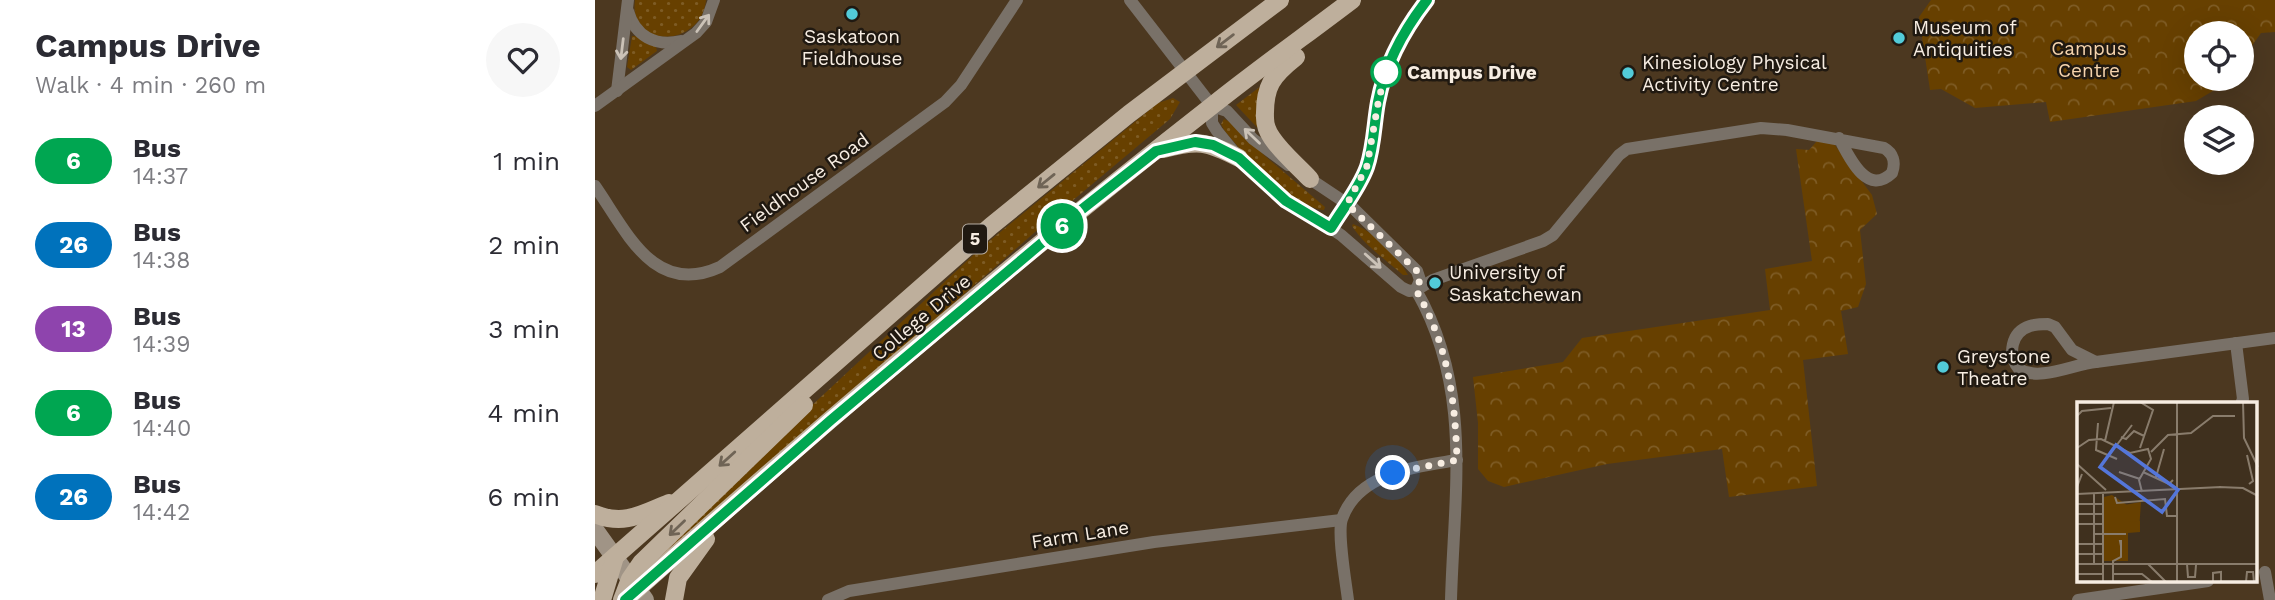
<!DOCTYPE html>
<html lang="en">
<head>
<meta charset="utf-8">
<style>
  :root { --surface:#fff; --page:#f7f7f7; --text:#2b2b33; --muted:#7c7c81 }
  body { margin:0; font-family:"Work Sans",sans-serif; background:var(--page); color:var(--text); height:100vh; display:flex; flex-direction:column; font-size:26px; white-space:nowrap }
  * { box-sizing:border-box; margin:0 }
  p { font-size:23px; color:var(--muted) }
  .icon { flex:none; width:38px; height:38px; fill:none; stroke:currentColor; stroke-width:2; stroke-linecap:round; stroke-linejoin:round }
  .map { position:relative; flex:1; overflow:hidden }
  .drawer { display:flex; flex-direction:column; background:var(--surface); width:595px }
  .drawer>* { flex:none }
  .badge { padding:0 14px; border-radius:23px; font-size:24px; line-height:46px }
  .buttons { position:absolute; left:1589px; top:21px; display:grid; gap:14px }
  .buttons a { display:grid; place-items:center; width:70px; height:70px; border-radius:50%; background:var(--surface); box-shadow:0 7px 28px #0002; font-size:35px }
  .you { position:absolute; width:35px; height:35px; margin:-18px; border:5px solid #fff; border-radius:50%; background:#1a73e8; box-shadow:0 0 0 10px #1a73e833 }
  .map>.badge { position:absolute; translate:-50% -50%; box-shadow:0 0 0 4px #fff }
  .round { display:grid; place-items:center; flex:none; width:74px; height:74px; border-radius:37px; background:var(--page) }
  .head { display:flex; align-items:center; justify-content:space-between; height:119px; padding:0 35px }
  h1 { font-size:33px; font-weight:700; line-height:52px }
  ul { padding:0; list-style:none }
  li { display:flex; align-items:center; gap:21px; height:84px; padding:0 35px }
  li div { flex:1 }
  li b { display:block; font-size:26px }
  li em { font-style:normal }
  li .badge { min-width:77px; font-weight:700; text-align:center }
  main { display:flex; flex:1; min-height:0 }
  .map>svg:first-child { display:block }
  .built { fill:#4c3820; fill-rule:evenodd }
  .grass { fill:url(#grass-dots) }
  .forest { fill:url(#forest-crowns) }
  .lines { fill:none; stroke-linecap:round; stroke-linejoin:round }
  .street { stroke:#797168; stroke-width:12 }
  .secondary { stroke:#a09486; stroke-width:18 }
  .primary { stroke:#beaf9c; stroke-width:18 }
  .oneway { stroke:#cbc2b7 }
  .oneway2 { stroke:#6f6456 }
  .line-casing { stroke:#fff; stroke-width:16 }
  .line { stroke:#00a651; stroke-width:10 }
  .walk { stroke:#f7ede2; stroke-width:7; stroke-dasharray:0 12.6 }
  .poi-dot { fill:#52cbd9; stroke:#201911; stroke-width:2.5 }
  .stop-dot { fill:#fff; stroke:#00a651; stroke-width:3.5 }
  .labels { text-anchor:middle; stroke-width:5; stroke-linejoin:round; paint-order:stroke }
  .shield { fill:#201911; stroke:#b6ada3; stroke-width:2 }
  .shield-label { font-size:18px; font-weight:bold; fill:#f7ede2 }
  .poi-label { font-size:19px; fill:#f7ede2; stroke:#201911; text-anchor:start }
  .park-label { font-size:19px; fill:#f6d4ad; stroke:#201911 }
  .stop-label { font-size:19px; font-weight:bold; fill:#f7ede2; stroke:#201911; text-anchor:start }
  .street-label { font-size:19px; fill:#f7ede2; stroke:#201911 }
  .inset-road { fill:none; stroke:#897c6c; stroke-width:2 }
  .view { fill:#5476da; fill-opacity:0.15; stroke:#5476da; stroke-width:3.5 }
  .inset-edge { fill:none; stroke:#f7ede2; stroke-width:3.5 }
</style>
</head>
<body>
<main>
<section class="drawer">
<div class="head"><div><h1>Campus Drive</h1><p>Walk · 4 min · 260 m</p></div><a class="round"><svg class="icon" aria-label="heart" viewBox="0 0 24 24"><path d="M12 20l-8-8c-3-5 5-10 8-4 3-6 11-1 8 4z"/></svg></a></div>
<ul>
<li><span class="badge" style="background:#00a651;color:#fff">6</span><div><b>Bus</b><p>14:37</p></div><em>1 min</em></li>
<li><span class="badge" style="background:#0072bc;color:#fff">26</span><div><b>Bus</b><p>14:38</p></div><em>2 min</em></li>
<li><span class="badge" style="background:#8e44ad;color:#fff">13</span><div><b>Bus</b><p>14:39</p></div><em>3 min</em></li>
<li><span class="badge" style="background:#00a651;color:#fff">6</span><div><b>Bus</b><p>14:40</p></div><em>4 min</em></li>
<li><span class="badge" style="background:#0072bc;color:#fff">26</span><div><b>Bus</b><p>14:42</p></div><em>6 min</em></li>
</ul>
</section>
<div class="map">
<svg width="1680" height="600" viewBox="0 0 1680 600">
  <defs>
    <pattern id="grass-dots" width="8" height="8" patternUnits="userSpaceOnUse" patternTransform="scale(1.75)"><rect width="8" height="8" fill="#674000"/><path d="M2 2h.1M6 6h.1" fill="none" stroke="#7e5c25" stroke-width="1.8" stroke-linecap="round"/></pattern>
    <pattern id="forest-crowns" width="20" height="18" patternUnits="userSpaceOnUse" patternTransform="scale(1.75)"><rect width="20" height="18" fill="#674000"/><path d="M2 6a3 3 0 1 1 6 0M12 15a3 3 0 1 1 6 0" fill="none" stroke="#7e5c25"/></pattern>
  </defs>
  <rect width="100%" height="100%" fill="#3f301e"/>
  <path class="built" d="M0,0H1680V600H0ZM1601,33H1647V79H1601ZM1601,117H1647V163H1601ZM1484,404H1661V581H1484Z"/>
  <g class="grass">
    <path d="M40,0H111C107,47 33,51 40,0Z"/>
    <path d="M37,36H41L61,47L62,51L36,70L32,67Z"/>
    <path d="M666,86L671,137L641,105Z"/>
    <path d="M578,98L585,102L575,119L439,233L87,541L61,559L57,554L387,247L563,103Z"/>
    <path d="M629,119L637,123L670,156L730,207L729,210C697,207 648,154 629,130L626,124Z"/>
    <path d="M758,224C780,232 802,255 813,275H808C791,260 769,245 757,226Z"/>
  </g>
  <g class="forest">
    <path d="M1336,0H1680V32L1666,33L1647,60V33H1601V79H1633L1628,85L1601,101L1455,122L1451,102L1380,108L1346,89L1335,90L1324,17Z"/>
    <path d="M1222,141L1239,144L1277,195L1282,214L1265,230L1271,284L1263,307L1246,311L1253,354L1208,360L1222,486L1134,497L1127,449L1012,464L909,487L893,481L883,469V423L878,377L968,362L987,338L1175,310L1170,269L1217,261L1201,149L1214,150Z"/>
  </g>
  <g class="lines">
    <g class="street">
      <path d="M535,0L617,106L632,111L658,139L693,165"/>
      <path d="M33,11C40,36 60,47 86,41"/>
      <path d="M22,91L33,0"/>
      <path d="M0,106L101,33L111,22L119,0"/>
      <path d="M617,106V123L622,131L644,158L680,192L746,235L806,287L814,291L821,290"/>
      <path d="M709,175L757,207L822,271L825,280L821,290C878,389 859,492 856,600"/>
      <path d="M0,186C32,232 59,297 125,267L350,102L366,85L422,0"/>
      <path d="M736,228C748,208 764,189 772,167C778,150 778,131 781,113C788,71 805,34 832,0"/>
      <path d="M821,290L838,280L948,241L958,235L1024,155L1032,149L1166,128L1192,130L1289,148C1298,153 1301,162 1297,173C1272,197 1254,157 1244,138"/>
      <path d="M1453,324L1460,327L1477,350L1501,362C1479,364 1444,382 1424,369C1412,355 1416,332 1435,326C1441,324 1447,324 1453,324Z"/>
      <path d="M1641,343L1648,399L1646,404"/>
      <path d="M1501,362L1680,338"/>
      <path d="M1670,572L1675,600"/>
      <path d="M233,600L254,591L559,542L746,520"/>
      <path d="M753,600C751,583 742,533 747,519C763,472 822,467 862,460"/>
      <path d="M1483,600L1613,581"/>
    </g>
    <path class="secondary" d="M0,530L50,600"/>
    <g class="primary">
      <path d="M701,57C677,76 669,86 670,118C670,126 672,131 677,138C687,153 702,165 715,179"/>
      <path d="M568,149C603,140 611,141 644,158"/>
      <path d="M0,514C29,526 47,514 74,503"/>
      <path d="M0,574L396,226L534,114L685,0"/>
      <path d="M7,600L20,557"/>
      <path d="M27,600L35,579L46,563L209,405"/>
      <path d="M30,600C221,429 416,263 618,105C663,69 711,35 757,0"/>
      <path d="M79,600L83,578L111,539"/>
    </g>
  </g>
  <defs><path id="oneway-shaft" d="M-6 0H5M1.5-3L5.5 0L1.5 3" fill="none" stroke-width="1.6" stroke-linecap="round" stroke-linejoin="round" transform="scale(1.75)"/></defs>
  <g class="oneway">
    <use href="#oneway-shaft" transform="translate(108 23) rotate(-54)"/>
    <use href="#oneway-shaft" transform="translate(27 49) rotate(97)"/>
    <use href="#oneway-shaft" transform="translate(657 136) rotate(-136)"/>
    <use href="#oneway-shaft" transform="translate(778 261) rotate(42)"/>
  </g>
  <g class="oneway2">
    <use href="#oneway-shaft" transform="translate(630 41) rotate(143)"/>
    <use href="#oneway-shaft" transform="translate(451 181) rotate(141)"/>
    <use href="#oneway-shaft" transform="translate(132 459) rotate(138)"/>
    <use href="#oneway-shaft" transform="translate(82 528) rotate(136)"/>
  </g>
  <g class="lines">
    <g class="line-casing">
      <path id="line" d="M30,600L236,420L486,210L561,151L600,142L618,145L644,158L691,201L736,228C748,208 764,189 772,167C779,146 779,124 783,102C790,64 808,31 832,0"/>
    </g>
    <use href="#line" class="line"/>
    <path class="walk" d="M791,72L792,70L784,98L772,166L752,204L822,271L825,280L821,290C853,345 860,398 862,460L798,473"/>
  </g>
  <g class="poi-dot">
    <circle cx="257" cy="14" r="7"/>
    <circle cx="1304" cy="38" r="7"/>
    <circle cx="1033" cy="73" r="7"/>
    <circle cx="840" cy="283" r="7"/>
    <circle cx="1348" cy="367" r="7"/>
  </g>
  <circle class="stop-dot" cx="791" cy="72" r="14"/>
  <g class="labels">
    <rect class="shield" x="368" y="224.5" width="24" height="29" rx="5"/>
    <g class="shield-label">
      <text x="380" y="245">5</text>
    </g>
    <g class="poi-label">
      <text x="1318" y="34">Museum of<tspan x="1318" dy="22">Antiquities</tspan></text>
      <text x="257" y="43" text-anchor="middle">Saskatoon<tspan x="257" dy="22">Fieldhouse</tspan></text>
      <text x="1047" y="69">Kinesiology Physical<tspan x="1047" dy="22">Activity Centre</tspan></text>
      <text x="854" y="279">University of<tspan x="854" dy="22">Saskatchewan</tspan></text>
      <text x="1362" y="363">Greystone<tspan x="1362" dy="22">Theatre</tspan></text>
    </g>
    <g class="park-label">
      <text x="1494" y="55">Campus<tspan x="1494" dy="22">Centre</tspan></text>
    </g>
    <g class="stop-label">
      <text x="812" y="79">Campus Drive</text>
    </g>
    <g class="street-label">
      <text transform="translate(209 182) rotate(-36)" y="7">Fieldhouse Road</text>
      <text transform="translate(326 317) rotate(-40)" y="7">College Drive</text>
      <text transform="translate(485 534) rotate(-9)" y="7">Farm Lane</text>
    </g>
  </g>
  <g transform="translate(1482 402)">
    <rect width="180" height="180" fill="#3f301e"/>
    <path d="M35,93L50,103V118L63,119V130L51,131V159H27V95Z" fill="#674000"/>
    <path d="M64,100L62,129H51V120L60,119H50V108H41V104Z" fill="#674000"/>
    <path class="inset-road" d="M100,0V180M166,0L167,36L181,65M0,14L5,9L34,6M21,21L19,48L40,57M44,35L49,37L57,29L67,34M28,39L37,0M39,44L55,23M0,46L12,38L24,37L53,51L71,47L74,57L62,78L65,90M63,46L76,8L63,0M74,50L91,33L114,31L136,14H158M170,53L176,79L172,82M0,62L29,88M42,70L63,77M66,70L92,82L96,78M79,75L87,47M142,85L166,86L181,94M0,92L144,85M17,92V162M38,95L40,101L88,97L90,114H101M0,102H26M0,112H26M0,122H26M17,132H49M0,142H26M0,152H26M0,156V85L5,72M0,162H181M71,162L89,180M110,162L111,175H118L119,163M0,172H26M36,172H65L75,180M26,180V91M36,180V159L44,155V139H43L44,144M136,180V171L144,170V180M169,180L170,170H176L177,180"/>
    <path class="view" d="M39,43L101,88L85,110L23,65Z"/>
    <rect width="180" height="180" class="inset-edge"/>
  </g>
</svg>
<div class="buttons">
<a><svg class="icon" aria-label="locate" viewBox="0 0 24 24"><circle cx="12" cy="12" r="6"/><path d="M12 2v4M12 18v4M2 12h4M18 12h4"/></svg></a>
<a><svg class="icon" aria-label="layers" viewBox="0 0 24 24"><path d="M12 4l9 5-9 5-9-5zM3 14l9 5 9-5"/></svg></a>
</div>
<div class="you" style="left:798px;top:473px"></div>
<b class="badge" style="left:467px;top:226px;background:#00a651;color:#fff">6</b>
</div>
</main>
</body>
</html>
